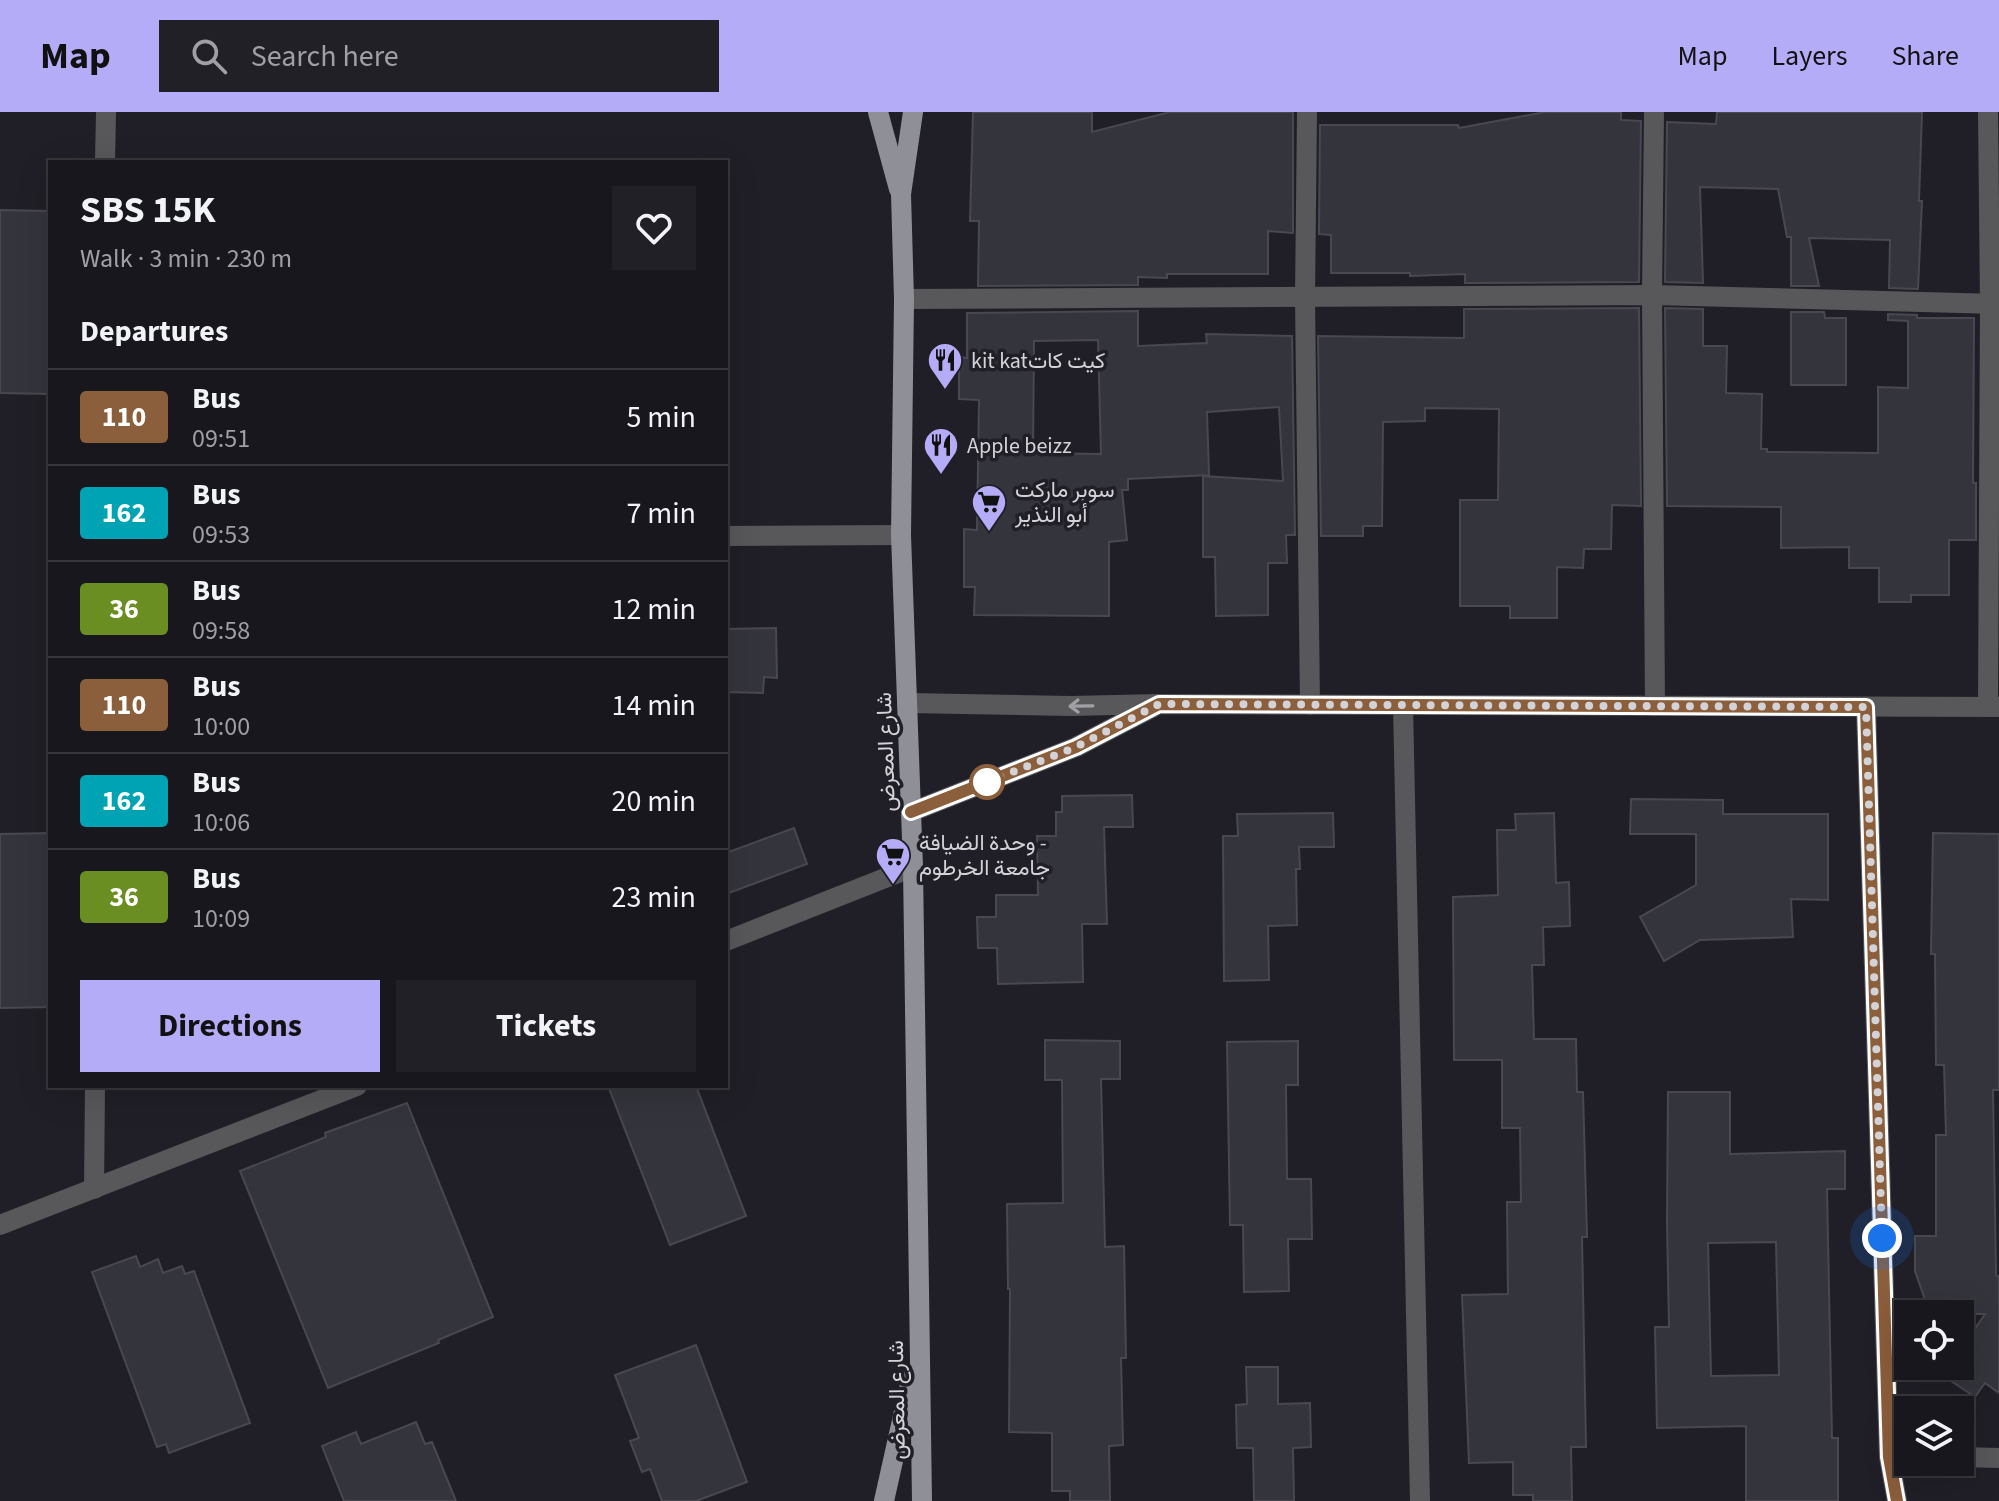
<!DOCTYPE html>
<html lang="en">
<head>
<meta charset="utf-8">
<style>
  :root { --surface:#18171d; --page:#212026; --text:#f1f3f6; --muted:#9f9fa4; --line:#36363b; --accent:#b5acf8 }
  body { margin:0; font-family:"Source Sans 3",Vazirmatn,sans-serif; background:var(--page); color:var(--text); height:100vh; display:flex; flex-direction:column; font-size:30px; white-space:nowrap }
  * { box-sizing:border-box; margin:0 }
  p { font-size:26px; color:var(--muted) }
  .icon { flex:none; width:44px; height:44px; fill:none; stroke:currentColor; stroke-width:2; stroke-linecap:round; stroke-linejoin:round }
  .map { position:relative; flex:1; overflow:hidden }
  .panel { position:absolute; left:48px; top:48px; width:680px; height:928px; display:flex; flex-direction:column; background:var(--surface); border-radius:0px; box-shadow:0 8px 32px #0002,0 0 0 2px var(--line) }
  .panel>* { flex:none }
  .badge { padding:0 16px; border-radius:6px; font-size:28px; line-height:52px }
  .controls { position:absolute; left:1894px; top:1188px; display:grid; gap:16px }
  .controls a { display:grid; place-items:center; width:80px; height:80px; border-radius:0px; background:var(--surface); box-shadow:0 8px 32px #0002,0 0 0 2px var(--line); font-size:40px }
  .you { position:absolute; width:40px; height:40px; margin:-20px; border:6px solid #fff; border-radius:50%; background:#1a73e8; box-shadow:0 0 0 12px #1a73e833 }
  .map>.badge { position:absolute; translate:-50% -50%; box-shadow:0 0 0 4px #fff }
  h2 { padding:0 32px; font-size:30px; line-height:72px }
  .round { display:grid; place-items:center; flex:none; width:84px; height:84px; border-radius:0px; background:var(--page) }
  .summary { display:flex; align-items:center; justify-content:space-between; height:136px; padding:0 32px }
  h1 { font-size:38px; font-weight:700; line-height:60px }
  .cta { display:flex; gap:16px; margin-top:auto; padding:16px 32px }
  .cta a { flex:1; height:92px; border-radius:0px; background:var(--accent); color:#111; font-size:32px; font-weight:700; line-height:92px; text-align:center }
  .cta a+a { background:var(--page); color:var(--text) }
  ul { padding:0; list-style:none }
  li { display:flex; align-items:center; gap:24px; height:96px; padding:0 32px; border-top:2px solid var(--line) }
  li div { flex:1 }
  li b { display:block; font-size:30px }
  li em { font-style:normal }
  li .badge { min-width:88px; font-weight:700; text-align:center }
  header { display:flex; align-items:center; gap:48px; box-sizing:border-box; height:112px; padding:0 40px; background:var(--accent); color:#111 }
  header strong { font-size:38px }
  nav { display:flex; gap:44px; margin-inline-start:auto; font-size:28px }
  .search { width:560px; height:72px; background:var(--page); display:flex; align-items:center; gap:20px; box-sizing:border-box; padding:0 28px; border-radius:0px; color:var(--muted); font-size:30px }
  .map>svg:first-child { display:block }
  .building { fill:#34343c; stroke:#494851; stroke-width:2; fill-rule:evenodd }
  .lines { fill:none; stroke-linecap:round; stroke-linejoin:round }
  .minor { stroke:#58585b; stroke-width:20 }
  .major { stroke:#8f8f97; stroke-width:20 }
  .oneway { stroke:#a1a1a5 }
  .line-casing { stroke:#fff; stroke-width:18 }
  .line { stroke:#8b5e3c; stroke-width:12 }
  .walk { stroke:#d2d2d7; stroke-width:8; stroke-dasharray:0 14.4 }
  .stop-dot { fill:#fff; stroke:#8b5e3c; stroke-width:4 }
  .labels { text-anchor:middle; stroke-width:7; stroke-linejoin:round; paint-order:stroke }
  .poi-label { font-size:22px; fill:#d2d2d7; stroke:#201f27; text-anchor:start }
  .street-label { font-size:22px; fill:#d2d2d7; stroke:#201f27 }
</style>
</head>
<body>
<header>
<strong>Map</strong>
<div class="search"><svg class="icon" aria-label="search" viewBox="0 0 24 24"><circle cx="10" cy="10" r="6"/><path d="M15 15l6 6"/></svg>Search here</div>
<nav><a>Map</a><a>Layers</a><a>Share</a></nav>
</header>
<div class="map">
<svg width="1999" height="1389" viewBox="0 0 1999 1389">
  <rect width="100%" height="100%" fill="#201f27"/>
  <g class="building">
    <path d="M973,0H1092V20L1170,0H1293V121L1268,119V162H1167V166L1138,165V173L978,174L979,109H970Z"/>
    <path d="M1545,0H1621V8L1641,9L1639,170L1465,171V162L1410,164V161H1331V123L1319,122L1320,13H1458L1459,16Z"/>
    <path d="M1717,0H1922L1919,89H1922L1918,177L1889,176L1890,128L1809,126L1819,174H1791V125H1787L1778,77L1700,75L1703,171L1665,170L1667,10L1716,12Z"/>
    <path d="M0,98L50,99V282L0,281Z"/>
    <path d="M1639,196L1641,394L1612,393L1611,437H1584L1583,456L1557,455V506H1510V494H1460V388H1498L1499,297L1425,296V309L1383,310L1382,414H1363V424H1321L1318,224L1464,226V197Z"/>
    <path d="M1665,196L1703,197V234H1727L1726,281L1762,282L1761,337H1767V340L1878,341V275L1908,276V209L1888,208V202L1917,203V206H1974L1973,371H1976V428H1949V483H1911V490H1879V456H1849V435L1781,436V395L1667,394Z"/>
    <path d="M1138,199V234L1207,231L1206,222L1292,224L1295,423H1286L1287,451H1268V503L1216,504L1215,445H1203V364L1283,369L1279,295L1207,300L1209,363L1128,367V378H1122L1127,428L1109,430V504L974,503L975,475H964V417L977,418L979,288L959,287V245L967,246V201ZM1098,228L1101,342L1033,341L1034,229Z"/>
    <path d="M1791,200H1824L1825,206H1846V273H1791Z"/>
    <path d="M776,516L777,566L764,565L763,581L726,580V517Z"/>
    <path d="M1132,683L1133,715H1104L1107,812H1082L1083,870L998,872L997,836H978L977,805H996V783H1038L1037,724H1056V700H1062V684Z"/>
    <path d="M1631,687L1723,688V702H1828V788L1791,787L1793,825L1700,828L1664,849L1640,805L1696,773V722H1630Z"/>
    <path d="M1333,701L1334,735H1299L1300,757H1296L1297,813L1268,814L1269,868L1224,869L1223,724H1238L1237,702Z"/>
    <path d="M1554,701L1556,771L1569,770L1570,814L1543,815L1544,853H1532L1534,927H1576L1577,980H1583L1587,1125H1582L1586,1335H1571L1572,1389H1533V1383H1513V1350L1469,1351L1462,1183L1508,1182L1507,1090H1521L1520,1016H1502V948H1454L1453,785L1498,783L1497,718H1516L1515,702Z"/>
    <path d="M794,716L807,752L726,782V741Z"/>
    <path d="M50,721V895L0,896V722Z"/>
    <path d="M1933,721L1999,722V978H1993L1996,1163L1999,1165V1281L1985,1271L1975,1285L1942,1263L1948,1254H1960V1238L1985,1202H1930L1915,1159V1124H1936V1023H1946L1944,953H1936L1935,842H1931Z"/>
    <path d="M1045,928L1120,929V967H1101L1105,1135L1124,1134L1126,1246H1121L1123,1333L1109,1334L1110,1389H1070V1379H1052V1321L1009,1320L1010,1177H1008L1007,1092L1063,1091L1062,968H1045Z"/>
    <path d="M1298,929V973H1286L1287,1067H1311L1312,1127H1288L1289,1179L1244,1180L1243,1113H1230L1227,930Z"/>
    <path d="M608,974H696L746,1104L670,1133Z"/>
    <path d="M1668,980H1730V1042L1845,1039V1077H1827L1832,1326H1838V1389H1746V1314L1657,1316L1655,1215H1669L1667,1110ZM1776,1130L1779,1263L1711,1264L1708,1131Z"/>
    <path d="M407,991L493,1205L438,1228L439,1231L328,1276L240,1059L326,1025L325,1021Z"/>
    <path d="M136,1144L140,1155L158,1147L163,1161L182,1154L185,1162L194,1159L250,1311L169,1341L166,1332L157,1335L92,1160Z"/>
    <path d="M696,1233L747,1370L696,1389H662L650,1357L642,1360L630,1329L639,1326L615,1263Z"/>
    <path d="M1246,1255H1278V1292L1310,1291L1311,1335L1293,1336L1294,1389H1254L1253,1336H1237L1236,1293L1247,1292Z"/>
    <path d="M416,1310L425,1332L432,1330L456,1389H344L322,1334L356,1320L361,1332Z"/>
  </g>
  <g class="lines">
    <g class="minor">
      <path d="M1307,0L1305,186L1310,593"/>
      <path d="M1654,0L1652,183L1655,594"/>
      <path d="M1988,0L1990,192L1988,595"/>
      <path d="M105,50L106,0"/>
      <path d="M904,187L1652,183L1999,192"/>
      <path d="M726,424L901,423"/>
      <path d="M907,591L1071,594L1159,592L1999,595"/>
      <path d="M1403,593L1420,1389"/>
      <path d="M1866,595L1889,1345L1897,1389"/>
      <path d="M911,700L1076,635L1155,594"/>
      <path d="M726,829L913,755"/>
      <path d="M94,1077L95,974"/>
      <path d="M0,1113L357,974"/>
      <path d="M1960,1345L1999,1346"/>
    </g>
    <g class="major">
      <path d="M878,0L899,77"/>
      <path d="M913,0L901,82L904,187L901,423L913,755L922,1389"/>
      <path d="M884,1389L912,1264"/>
    </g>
  </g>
  <defs><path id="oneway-shaft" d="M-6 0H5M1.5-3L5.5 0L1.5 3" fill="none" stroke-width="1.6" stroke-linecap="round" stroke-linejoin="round" transform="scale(2)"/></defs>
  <use class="oneway" href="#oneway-shaft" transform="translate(1081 594) rotate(179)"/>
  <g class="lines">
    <g class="line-casing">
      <path id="line" d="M911,700L1076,635L1159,592L1866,595L1889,1345L1897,1389"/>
    </g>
    <use href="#line" class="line"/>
    <path class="walk" d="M987,670L1076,635L1159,592L1866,595L1882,1126"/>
  </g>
  <defs>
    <g id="restaurant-pin" transform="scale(1.8)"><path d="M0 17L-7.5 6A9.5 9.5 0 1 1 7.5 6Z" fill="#b5acf8" stroke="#201f27"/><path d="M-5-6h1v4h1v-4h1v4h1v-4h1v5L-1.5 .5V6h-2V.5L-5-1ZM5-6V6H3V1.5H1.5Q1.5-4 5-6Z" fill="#111"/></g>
    <g id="supermarket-pin" transform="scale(1.8)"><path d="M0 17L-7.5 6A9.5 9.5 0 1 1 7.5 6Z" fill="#b5acf8" stroke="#201f27"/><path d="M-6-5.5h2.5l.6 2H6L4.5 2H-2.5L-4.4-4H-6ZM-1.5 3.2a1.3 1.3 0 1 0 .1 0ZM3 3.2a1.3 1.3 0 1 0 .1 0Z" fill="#111"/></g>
  </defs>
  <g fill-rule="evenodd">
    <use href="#restaurant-pin" x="945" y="248"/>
    <use href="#restaurant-pin" x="941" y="333"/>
    <use href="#supermarket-pin" x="989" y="390"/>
    <use href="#supermarket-pin" x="893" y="743"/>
  </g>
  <circle class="stop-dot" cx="987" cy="670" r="16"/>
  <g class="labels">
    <g class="poi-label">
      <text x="971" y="256">kit katكيت كات</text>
      <text x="967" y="341">Apple beizz</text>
      <text x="1015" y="385">سوبر ماركت<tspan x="1015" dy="25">أبو النذير</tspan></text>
      <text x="919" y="738">وحدة الضيافة -<tspan x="919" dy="25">جامعة الخرطوم</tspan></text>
    </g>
    <g class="street-label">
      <text transform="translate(885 640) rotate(-92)" y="8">شارع المعرض</text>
      <text transform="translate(896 1288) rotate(-91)" y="8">شارع المعرض</text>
    </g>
  </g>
</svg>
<div class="controls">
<a><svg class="icon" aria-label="locate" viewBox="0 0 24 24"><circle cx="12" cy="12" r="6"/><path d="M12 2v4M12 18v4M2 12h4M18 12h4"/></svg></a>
<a><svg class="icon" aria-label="layers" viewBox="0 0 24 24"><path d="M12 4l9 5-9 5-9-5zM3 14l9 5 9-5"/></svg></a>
</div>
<div class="you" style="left:1882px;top:1126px"></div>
<section class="panel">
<div class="summary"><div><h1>SBS 15K</h1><p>Walk · 3 min · 230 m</p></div><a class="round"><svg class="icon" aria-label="heart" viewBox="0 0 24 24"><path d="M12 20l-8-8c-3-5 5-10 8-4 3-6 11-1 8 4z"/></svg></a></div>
<h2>Departures</h2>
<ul>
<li><span class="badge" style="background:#8b5e3c;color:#fff">110</span><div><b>Bus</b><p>09:51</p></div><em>5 min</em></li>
<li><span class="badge" style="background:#00a3b4;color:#fff">162</span><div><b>Bus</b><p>09:53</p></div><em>7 min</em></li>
<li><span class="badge" style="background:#6b8e23;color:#fff">36</span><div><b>Bus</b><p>09:58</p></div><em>12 min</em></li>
<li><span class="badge" style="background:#8b5e3c;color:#fff">110</span><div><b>Bus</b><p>10:00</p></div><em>14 min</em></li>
<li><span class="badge" style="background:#00a3b4;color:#fff">162</span><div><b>Bus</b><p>10:06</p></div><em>20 min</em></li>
<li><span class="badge" style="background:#6b8e23;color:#fff">36</span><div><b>Bus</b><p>10:09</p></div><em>23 min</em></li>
</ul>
<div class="cta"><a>Directions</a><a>Tickets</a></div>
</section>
</div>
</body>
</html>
